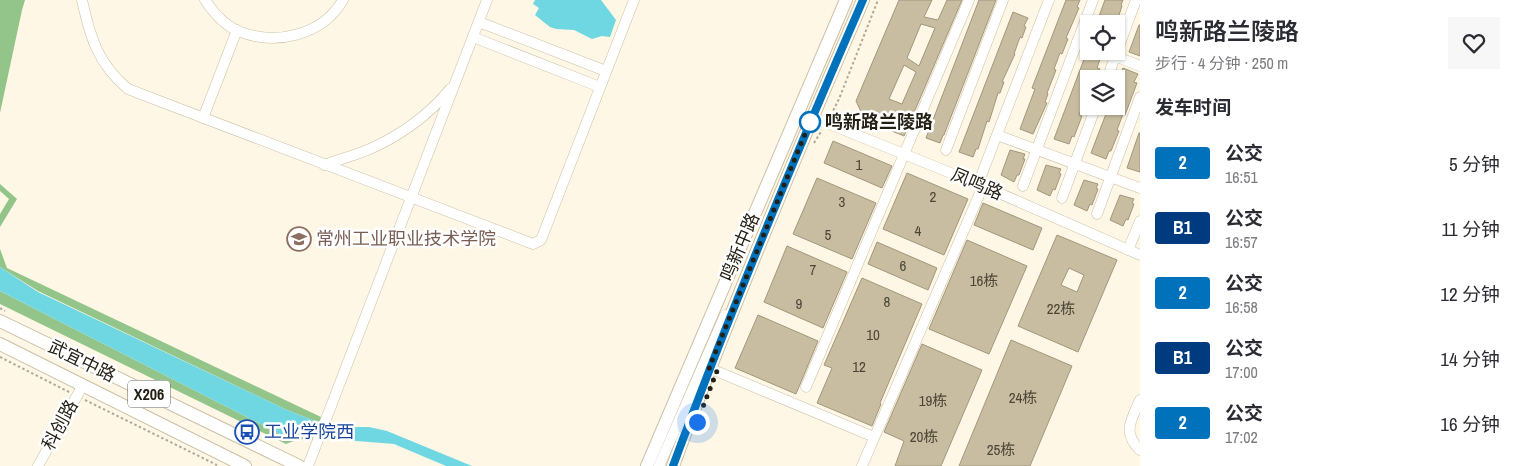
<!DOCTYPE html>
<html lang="zh">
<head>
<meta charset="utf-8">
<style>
  :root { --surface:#fff; --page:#f7f7f7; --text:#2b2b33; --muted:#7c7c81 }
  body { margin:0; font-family:"Archivo Narrow","Noto Sans SC",sans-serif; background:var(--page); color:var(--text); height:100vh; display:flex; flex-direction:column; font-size:19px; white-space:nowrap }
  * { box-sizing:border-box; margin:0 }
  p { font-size:16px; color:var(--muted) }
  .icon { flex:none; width:28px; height:28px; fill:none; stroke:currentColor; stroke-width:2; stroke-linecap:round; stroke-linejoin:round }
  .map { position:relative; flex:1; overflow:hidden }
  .side { display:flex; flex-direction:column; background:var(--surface); width:375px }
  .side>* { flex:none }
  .badge { padding:0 10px; border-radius:4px; font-size:18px; line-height:32px }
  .controls { position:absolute; left:1080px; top:15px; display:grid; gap:10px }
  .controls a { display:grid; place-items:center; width:45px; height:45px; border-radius:0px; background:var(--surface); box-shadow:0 1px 4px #0004; font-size:25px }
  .you { position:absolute; width:25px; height:25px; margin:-12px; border:4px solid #fff; border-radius:50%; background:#1a73e8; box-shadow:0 0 0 8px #1a73e833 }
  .map>.badge { position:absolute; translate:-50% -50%; box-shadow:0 0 0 2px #fff }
  h2 { padding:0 15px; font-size:19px; line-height:45px }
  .round { display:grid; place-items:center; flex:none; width:52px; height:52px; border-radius:0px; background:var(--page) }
  .overview { display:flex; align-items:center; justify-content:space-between; height:85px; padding:0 15px }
  h1 { font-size:24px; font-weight:600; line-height:38px }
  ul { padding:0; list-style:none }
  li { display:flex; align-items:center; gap:15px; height:65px; padding:0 15px }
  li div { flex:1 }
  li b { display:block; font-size:19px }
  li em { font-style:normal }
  li .badge { min-width:55px; font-weight:700; text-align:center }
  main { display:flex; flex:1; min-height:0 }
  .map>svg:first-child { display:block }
  .forest { fill:#93c58a }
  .water { fill:#6fd7e2 }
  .building { fill:#c9bda1; stroke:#a2967b; fill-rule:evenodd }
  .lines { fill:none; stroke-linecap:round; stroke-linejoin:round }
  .minor-casing { stroke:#ccc0a4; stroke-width:11 }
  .major-casing { stroke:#ccc0a4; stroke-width:14 }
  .path { stroke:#aea899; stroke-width:2; stroke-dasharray:2.5 2.5; stroke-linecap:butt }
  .minor { stroke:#fff; stroke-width:10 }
  .major { stroke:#fff; stroke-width:12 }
  .line-casing { stroke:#fff; stroke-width:11 }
  .line { stroke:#0072bc; stroke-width:8 }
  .walk { stroke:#231f14; stroke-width:5; stroke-dasharray:0 9 }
  .stop-dot { fill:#fff; stroke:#0072bc; stroke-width:2.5 }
  .labels { text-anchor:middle; stroke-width:5; stroke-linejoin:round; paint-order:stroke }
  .number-label { font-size:15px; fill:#4c4637 }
  .shield { fill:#fff; stroke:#65625a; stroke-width:1 }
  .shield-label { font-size:16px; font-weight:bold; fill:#231f14 }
  .stop-label { font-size:18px; font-weight:bold; fill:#231f14; stroke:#fff; text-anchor:start }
  .street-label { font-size:18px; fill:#231f14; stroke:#fff }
  .education-label { font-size:18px; fill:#785e54; stroke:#fff; text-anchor:start }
  .transit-label { font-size:18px; fill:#164399; stroke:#fff; text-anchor:start }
</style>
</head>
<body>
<main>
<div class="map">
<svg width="1140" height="466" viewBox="0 0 1140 466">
  <rect width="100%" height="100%" fill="#fef7e5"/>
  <g class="forest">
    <path d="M0,0H25L22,10L0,113Z"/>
    <path d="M0,184L17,199L0,227V214L9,199L0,191Z"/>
    <path d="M0,249L7,268L321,417L320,423L287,410L38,291L0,267Z"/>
    <path d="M0,291L282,435L293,431L314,436L313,440L299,439L286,444L0,304Z"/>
  </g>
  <g class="water">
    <path d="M535,0H601L616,20L610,37L602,36L592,39L574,30L556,29L550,27L535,15L539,8L533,4Z"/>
    <path d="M0,267L38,292L287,410L320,423L346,427H369L387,431L472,466H446L394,444L332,439L293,431L282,435L0,291Z"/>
  </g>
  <g class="building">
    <path d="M899,0H932L924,17L938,20L947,0H962L904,136L865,120L856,101ZM921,24L935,28L919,66L907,58ZM904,65L916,72L902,104L889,99Z"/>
    <path d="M979,0H996L944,135H943L940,143L926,138Z"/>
    <path d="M1066,0H1080L1077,7L1079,8L1066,38L1068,39L1062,54L1060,53L1054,69L1056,70L1047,93L1048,94L1045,102L1047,103L1033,134L1020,129L1035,89L1032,88Z"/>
    <path d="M1105,0H1123L1121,5L1122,6L1116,24H1096Z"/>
    <path d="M1013,12L1028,18L1024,26L1026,27L1022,38L1020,37L1014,54H1015L1002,82H1004L1000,93H998L989,122L987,121L978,149H976L973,157L959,152Z"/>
    <path d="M1139,25H1140V56L1129,52Z"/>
    <path d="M1086,54L1100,59L1097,68L1100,69L1096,79H1089V101L1086,99L1079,115L1082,116L1074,137L1072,136L1069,144L1054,139Z"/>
    <path d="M1123,68L1138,74L1134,82L1137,83L1125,115L1123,114L1117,130L1119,131L1111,151H1109L1106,159L1091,153L1109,106H1116V86Z"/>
    <path d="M1139,133H1140V172L1127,168Z"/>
    <path d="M833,141L892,166L882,188L824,163Z"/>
    <path d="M1010,150L1025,154L1023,159H1025L1019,175H1017L1014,182L1001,175Z"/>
    <path d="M1046,165L1061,169L1059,173L1061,174L1055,190L1053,189L1050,196L1037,190Z"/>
    <path d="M907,173L968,199L944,255L883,229Z"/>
    <path d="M817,178L876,203L852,259L793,234Z"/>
    <path d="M1084,180L1098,184L1096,188L1098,189L1092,205L1090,204L1087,211L1074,205Z"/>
    <path d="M1120,195L1134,199L1132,203L1134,204L1128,220L1126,219L1123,226L1110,220Z"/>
    <path d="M983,203L1042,228L1033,250L974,225Z"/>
    <path d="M1057,235L1117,260L1078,352L1018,326ZM1069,268L1084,275L1077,292L1061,285Z"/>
    <path d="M967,240L1027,266L989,354L929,329Z"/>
    <path d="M877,242L937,268L928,290L868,264Z"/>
    <path d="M787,246L847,272L823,328L764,302Z"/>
    <path d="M862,278L922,304L880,403L881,404L872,426L817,403L832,368L824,365Z"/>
    <path d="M758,315L818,341L796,394L735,368Z"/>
    <path d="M1011,340L1072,366L1030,466H959Z"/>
    <path d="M922,344L982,370L941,466H895L904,441L884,432Z"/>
  </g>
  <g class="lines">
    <g class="minor-casing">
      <g id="minor">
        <path d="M82,0C90,37 98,64 128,89L533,244L541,240L634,0"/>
        <path d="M205,0C213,12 224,25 238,31C275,46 322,36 343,0"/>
        <path d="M479,22L606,71"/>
        <path d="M473,37L600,87"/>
        <path d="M1077,42L1089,47"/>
        <path d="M1102,51L1140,66"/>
        <path d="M1107,79L1136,0"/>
        <path d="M812,117L983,186L1140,255"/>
        <path d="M203,118L237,30"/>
        <path d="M997,135L1140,188"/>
        <path d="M946,150L1003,0"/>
        <path d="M324,165C340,159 357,155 372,148C401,135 430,114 450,89"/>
        <path d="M978,184L1049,0"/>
        <path d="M1023,186L1093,0"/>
        <path d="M1062,198L1096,106"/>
        <path d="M1097,214L1140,97"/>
        <path d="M1128,250L1140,221"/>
        <path d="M709,368L874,437"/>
        <path d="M806,387L969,0"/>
        <path d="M1140,400C1131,420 1122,433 1140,450"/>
        <path d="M38,466L83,385"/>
        <path d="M308,466L487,0"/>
        <path d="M659,466L725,315"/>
        <path d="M862,466L983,186"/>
      </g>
    </g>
    <g class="major-casing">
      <g id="major">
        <path d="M0,321L299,466"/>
        <path d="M0,344L245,466"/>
        <path d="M647,466L846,0"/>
        <path d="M673,466C731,309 796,154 863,0"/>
      </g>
    </g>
    <g class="path">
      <path d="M831,115L839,99L878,0"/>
      <path d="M814,143L822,130"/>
      <path d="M0,308L5,311"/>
      <path d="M0,357L69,392"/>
      <path d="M85,400L217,465"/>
    </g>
    <use href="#minor" class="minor"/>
    <use href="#major" class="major"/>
  </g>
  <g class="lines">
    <g class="line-casing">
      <path id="line" d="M673,466C731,309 796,154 863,0"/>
    </g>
    <use href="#line" class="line"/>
    <path class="walk" d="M697,422L717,371L709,368L812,117L810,122"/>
  </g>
  <defs>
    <g id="university-ring" transform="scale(1.25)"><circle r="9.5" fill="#fff" stroke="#8d6e63" stroke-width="1.5"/><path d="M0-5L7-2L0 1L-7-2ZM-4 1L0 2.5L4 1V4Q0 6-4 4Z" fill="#8d6e63"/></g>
    <g id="bus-ring" transform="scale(1.25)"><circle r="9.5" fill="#fff" stroke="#1a4fb4" stroke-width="1.5"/><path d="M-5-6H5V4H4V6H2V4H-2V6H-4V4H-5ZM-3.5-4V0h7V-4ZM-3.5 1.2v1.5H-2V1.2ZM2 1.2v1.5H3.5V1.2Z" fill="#1a4fb4"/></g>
  </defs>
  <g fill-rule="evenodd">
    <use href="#university-ring" x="299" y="239"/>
    <use href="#bus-ring" x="247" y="432"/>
  </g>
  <circle class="stop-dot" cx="810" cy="122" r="10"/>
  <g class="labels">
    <g class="number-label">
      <text x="859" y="170">1</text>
      <text x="933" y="202">2</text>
      <text x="842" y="207">3</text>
      <text x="918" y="236">4</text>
      <text x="828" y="240">5</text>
      <text x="903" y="271">6</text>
      <text x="813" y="275">7</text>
      <text x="984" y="286">16栋</text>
      <text x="887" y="307">8</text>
      <text x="799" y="309">9</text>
      <text x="1061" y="314">22栋</text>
      <text x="873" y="340">10</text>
      <text x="859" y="372">12</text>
      <text x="1023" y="403">24栋</text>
      <text x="933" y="406">19栋</text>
      <text x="924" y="442">20栋</text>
      <text x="1001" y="455">25栋</text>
    </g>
    <rect class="shield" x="128" y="380.5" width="42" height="27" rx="4"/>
    <g class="shield-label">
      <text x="149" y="400">X206</text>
    </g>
    <g class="stop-label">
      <text x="825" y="128">鸣新路兰陵路</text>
    </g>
    <g class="street-label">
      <text transform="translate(977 184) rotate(23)" y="6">凤鸣路</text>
      <text transform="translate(740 247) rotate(-67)" y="6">鸣新中路</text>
      <text transform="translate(82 361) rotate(26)" y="6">武宜中路</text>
      <text transform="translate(60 425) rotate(-61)" y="6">科创路</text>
    </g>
    <g class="education-label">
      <text x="316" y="245">常州工业职业技术学院</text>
    </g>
    <g class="transit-label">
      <text x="264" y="438">工业学院西</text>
    </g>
  </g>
</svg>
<div class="controls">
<a><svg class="icon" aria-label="locate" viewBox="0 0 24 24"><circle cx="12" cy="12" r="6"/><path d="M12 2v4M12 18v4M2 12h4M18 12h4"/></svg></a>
<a><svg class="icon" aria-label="layers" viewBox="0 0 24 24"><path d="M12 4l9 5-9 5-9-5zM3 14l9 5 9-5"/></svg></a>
</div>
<div class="you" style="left:697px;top:422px"></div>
</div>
<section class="side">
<div class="overview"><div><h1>鸣新路兰陵路</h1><p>步行 · 4 分钟 · 250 m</p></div><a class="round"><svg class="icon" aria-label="heart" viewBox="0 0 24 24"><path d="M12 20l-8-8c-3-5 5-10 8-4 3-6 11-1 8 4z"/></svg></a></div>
<h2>发车时间</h2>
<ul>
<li><span class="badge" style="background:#0072bc;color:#fff">2</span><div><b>公交</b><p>16:51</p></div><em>5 分钟</em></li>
<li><span class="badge" style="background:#003b80;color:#fff">B1</span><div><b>公交</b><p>16:57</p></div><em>11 分钟</em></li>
<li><span class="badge" style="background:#0072bc;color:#fff">2</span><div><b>公交</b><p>16:58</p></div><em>12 分钟</em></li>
<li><span class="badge" style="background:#003b80;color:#fff">B1</span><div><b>公交</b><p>17:00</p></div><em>14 分钟</em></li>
<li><span class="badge" style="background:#0072bc;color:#fff">2</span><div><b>公交</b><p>17:02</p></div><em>16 分钟</em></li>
</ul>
</section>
</main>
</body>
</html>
